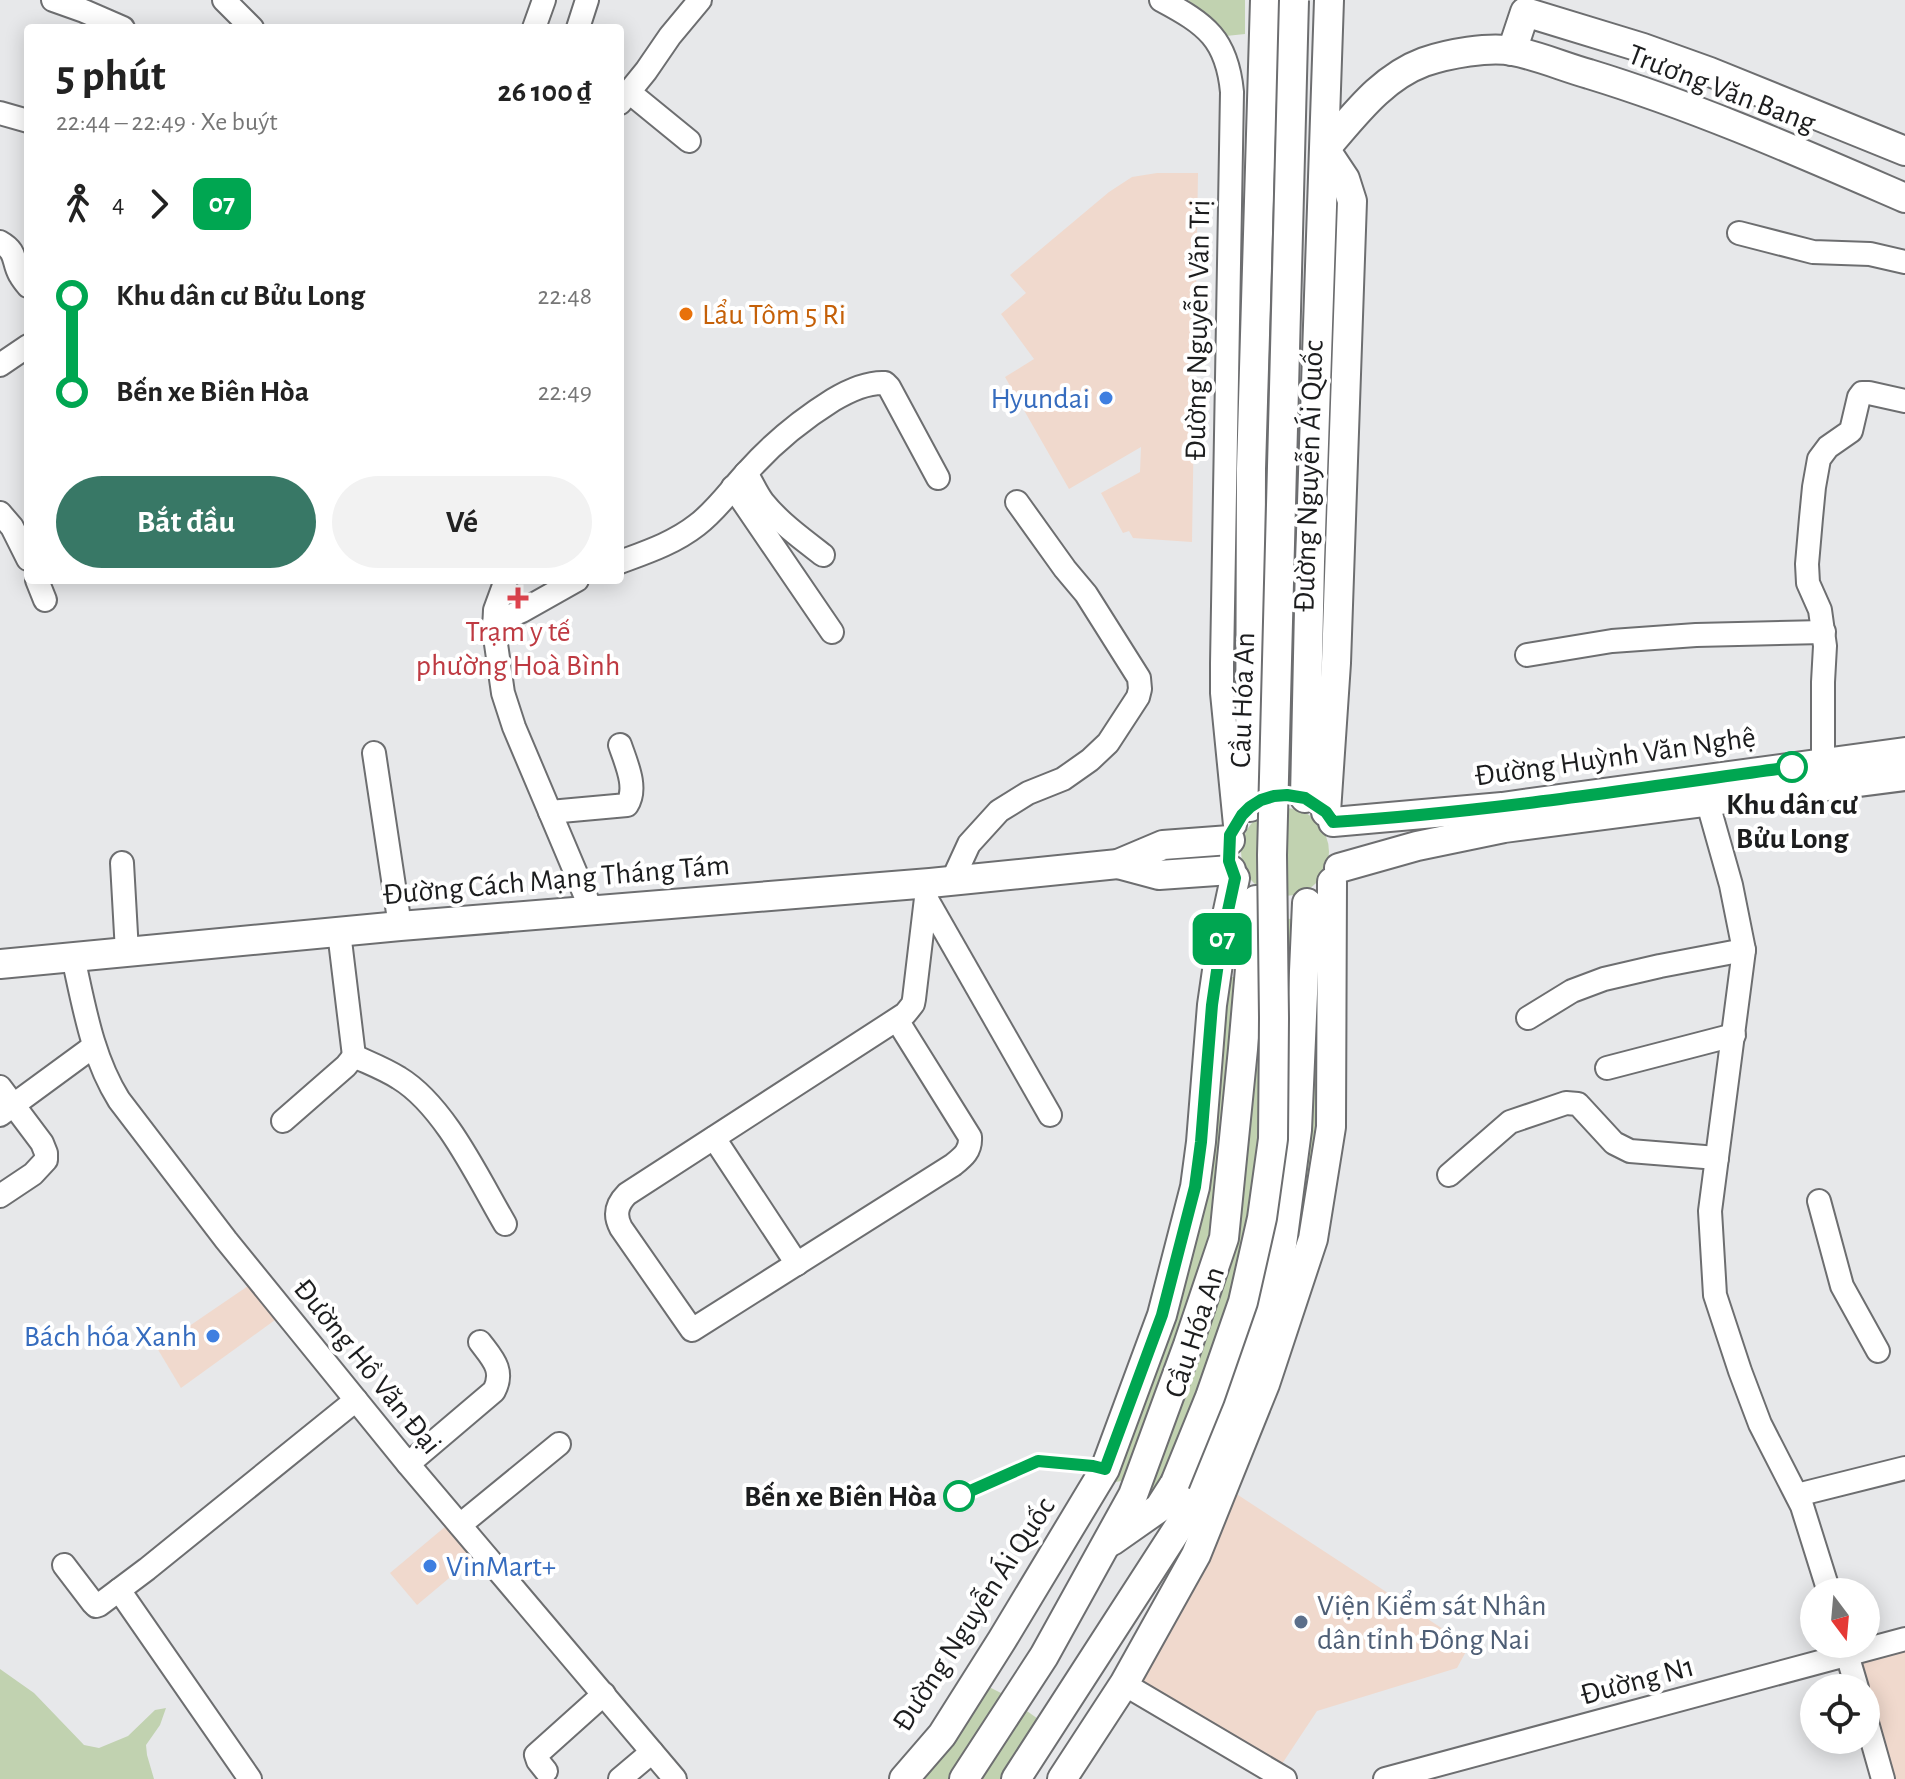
<!DOCTYPE html>
<html lang="vi">
<head>
<meta charset="utf-8">
<style>
  :root { --surface:#fff; --page:#f2f2f2; --text:#222; --muted:#767676; --accent:#387866 }
  body { margin:0; font-family:"Alegreya Sans",sans-serif; background:var(--page); color:var(--text); height:100vh; display:flex; flex-direction:column; font-size:30px; white-space:nowrap }
  * { box-sizing:border-box; margin:0 }
  p { font-size:26px; color:var(--muted) }
  .icon { flex:none; width:44px; height:44px; fill:none; stroke:currentColor; stroke-width:2; stroke-linecap:round; stroke-linejoin:round }
  .map { position:relative; flex:1; overflow:hidden }
  .details { position:absolute; left:24px; top:24px; width:600px; height:560px; display:flex; flex-direction:column; background:var(--surface); border-radius:8px; box-shadow:0 4px 20px #0003 }
  .details>* { flex:none }
  .badge { padding:0 16px; border-radius:12px; font-size:28px; line-height:52px }
  .needle { width:52px; rotate:164deg }
  .controls { position:absolute; left:1800px; top:1578px; display:grid; gap:16px }
  .controls a { display:grid; place-items:center; width:80px; height:80px; border-radius:50%; background:var(--surface); box-shadow:0 4px 20px #0003; font-size:40px }
  .map>.badge { position:absolute; translate:-50% -50%; box-shadow:0 0 0 4px #fff }
  .legs { display:flex; align-items:center; gap:12px; height:88px; padding:0 32px; font-size:26px }
  .legs p { margin-inline-start:auto }
  .headline { display:flex; align-items:center; justify-content:space-between; height:136px; padding:0 32px }
  h1 { font-size:44px; font-weight:700; line-height:60px }
  .action { display:flex; gap:16px; margin-top:auto; padding:16px 32px }
  .action a { flex:1; height:92px; border-radius:48px; background:var(--accent); color:#fff; font-size:32px; font-weight:700; line-height:92px; text-align:center }
  .action a+a { background:var(--page); color:var(--text) }
  ul { padding:0 32px; list-style:none }
  li { display:flex; align-items:center; gap:28px; height:96px; font-size:30px }
  li i { display:grid; place-items:center; width:12px; height:100%; margin:0 10px; background:currentColor }
  li i::after { content:''; width:20px; height:20px; margin:-10px; border:6px solid; border-radius:50%; background:var(--surface) }
  li p { margin-inline-start:auto }
  li:first-child i { background:linear-gradient(#0000 50%,currentColor 0) }
  li:last-child i { background:linear-gradient(currentColor 50%,#0000 0) }
  .map>svg:first-child { display:block }
  .commercial { fill:#f0d9cd }
  .green { fill:#c1d2b0 }
  .lines { fill:none; stroke-linecap:round; stroke-linejoin:round }
  .minor-casing { stroke:#6d6e70; stroke-width:26 }
  .major-casing { stroke:#6d6e70; stroke-width:32 }
  .minor { stroke:#fff; stroke-width:22 }
  .major { stroke:#fff; stroke-width:28 }
  .major-bridge-casing { stroke:#6d6e70; stroke-width:32; stroke-linecap:butt }
  .major-bridge { stroke:#fff; stroke-width:28 }
  .line-1-casing { stroke:#fff; stroke-width:18 }
  .line-1 { stroke:#00a651; stroke-width:12 }
  .food-dot { fill:#e8710a; stroke:#fff; stroke-width:3 }
  .shop-dot { fill:#3f7fe0; stroke:#fff; stroke-width:3 }
  .health-dot { fill:#e0444e; stroke:#fff; stroke-width:3 }
  .stop-1-dot { fill:#fff; stroke:#00a651; stroke-width:4 }
  .service-dot { fill:#5c6f8a; stroke:#fff; stroke-width:3 }
  .labels { text-anchor:middle; stroke-width:8; stroke-linejoin:round; paint-order:stroke }
  .street-label { font-size:30px; fill:#1c1d1e; stroke:#fff }
  .food-label { font-size:30px; fill:#c56008; stroke:#fff; text-anchor:start }
  .shop-label { font-size:30px; fill:#366cbe; stroke:#fff; text-anchor:end }
  .health-label { font-size:30px; fill:#be3a42; stroke:#fff }
  .stop-label { font-size:30px; font-weight:bold; fill:#1c1d1e; stroke:#fff }
  .service-label { font-size:30px; fill:#4e5e75; stroke:#fff; text-anchor:start }
</style>
</head>
<body>
<div class="map">
<svg width="1905" height="1779" viewBox="0 0 1905 1779">
  <rect width="100%" height="100%" fill="#e7e8ea"/>
  <g class="commercial">
    <path d="M1157,173H1198L1192,542L1133,538L1129,531L1123,533L1101,493L1140,472L1141,447L1069,489L1005,377L1034,359L1001,314L1026,293L1010,275L1109,192L1132,177Z"/>
    <path d="M248,1286L275,1320L181,1388L157,1348Z"/>
    <path d="M1235,1493L1469,1646L1457,1668L1317,1711L1276,1773L1131,1688Z"/>
    <path d="M446,1526L473,1558L417,1605L390,1573Z"/>
    <path d="M1905,1646V1779H1890L1857,1660Z"/>
  </g>
  <g class="green">
    <path d="M1188,0H1245V34L1226,36L1206,14Z"/>
    <circle cx="1285" cy="852" r="44"/>
    <path d="M1265,918L1295,919L1285,1129L1174,1512L1146,1494L1192,1369Z"/>
    <path d="M1227,977H1236L1213,1237L1127,1480L1110,1483L1123,1454Z"/>
    <path d="M1315,978H1320L1319,1127L1302,1236L1227,1448Z"/>
    <path d="M0,1669L34,1693L84,1745L99,1748L128,1736L155,1710L166,1708L160,1725L146,1745L147,1755L154,1779H0Z"/>
    <path d="M987,1686L1005,1695L949,1779H920Z"/>
    <path d="M1024,1709L1041,1721L1002,1779H978Z"/>
  </g>
  <g class="lines">
    <g class="minor-casing">
      <g id="minor">
        <path d="M53,0L84,11L123,28"/>
        <path d="M224,0L252,28"/>
        <path d="M1161,0C1206,24 1227,39 1232,92L1222,664V693L1235,825"/>
        <path d="M534,28L544,0"/>
        <path d="M578,28L587,0"/>
        <path d="M629,92L689,141"/>
        <path d="M620,103L646,71L670,36L700,0"/>
        <path d="M0,113L28,121"/>
        <path d="M1739,233L1813,252L1870,254L1905,262"/>
        <path d="M0,242C18,252 12,261 20,275C20,276 27,285 28,286"/>
        <path d="M0,365L28,346"/>
        <path d="M746,473C752,482 756,493 763,502C779,522 802,539 823,555"/>
        <path d="M733,487L832,632"/>
        <path d="M0,513L12,527L28,559"/>
        <path d="M620,562C647,552 674,543 697,525C717,510 731,489 748,471C773,443 801,420 833,400C848,391 867,382 885,383L889,387L938,478"/>
        <path d="M37,580L45,600"/>
        <path d="M506,580L495,610L494,630L503,693L514,727L591,909"/>
        <path d="M494,623L522,611L577,580"/>
        <path d="M1527,655L1612,641L1696,635L1824,632"/>
        <path d="M374,753L400,926"/>
        <path d="M1823,763V682L1825,646L1820,610L1808,583L1807,564L1811,518L1814,487L1819,459L1828,447L1851,431L1859,397L1862,393H1869L1905,401"/>
        <path d="M1707,800L1731,885L1744,950L1710,1211L1715,1295L1740,1371L1760,1424L1802,1506L1829,1592"/>
        <path d="M550,812L627,805C638,788 626,763 620,745"/>
        <path d="M122,863L127,952"/>
        <path d="M952,881L969,844L999,811L1028,793L1063,779L1090,760L1108,743L1138,697L1140,689L1139,678L1086,594L1065,569L1017,502"/>
        <path d="M926,898L1050,1115"/>
        <path d="M339,932L354,1056C369,1063 385,1069 399,1078C445,1106 478,1178 505,1224"/>
        <path d="M73,957C84,1006 92,1057 119,1100L226,1240L408,1464L675,1779"/>
        <path d="M1528,1018L1572,991L1604,979L1660,966L1744,950"/>
        <path d="M897,1020L970,1137C971,1151 963,1157 953,1165L692,1330L621,1228C614,1215 617,1204 627,1194L905,1014L913,1004L914,999L926,898L930,883"/>
        <path d="M1607,1068L1734,1035"/>
        <path d="M0,1087L42,1143L46,1153V1160L33,1174L0,1196"/>
        <path d="M0,1115L94,1046"/>
        <path d="M283,1121L346,1066L354,1056"/>
        <path d="M714,1138L797,1264"/>
        <path d="M1449,1175L1510,1122L1566,1103L1578,1104L1614,1143L1630,1151L1717,1158"/>
        <path d="M1819,1201L1842,1286L1878,1351"/>
        <path d="M408,1464L494,1391C505,1370 492,1358 480,1342"/>
        <path d="M1797,1495L1905,1468"/>
        <path d="M460,1525L559,1444"/>
        <path d="M64,1565L93,1603L96,1606L99,1605L147,1569L356,1400"/>
        <path d="M119,1590L250,1779"/>
        <path d="M1844,1644L1857,1688"/>
        <path d="M1124,1684L1285,1779"/>
        <path d="M1866,1719L1883,1779"/>
        <path d="M546,1771L538,1761L536,1755L604,1694"/>
        <path d="M620,1779L652,1752"/>
        <path d="M1385,1779L1905,1639"/>
      </g>
    </g>
    <g class="major-casing">
      <g id="major">
        <path d="M1512,51L1525,12L1643,48L1710,72L1905,151"/>
        <path d="M1325,149L1345,179L1352,201L1336,663L1326,812"/>
        <path d="M1325,149C1354,116 1381,78 1424,62C1447,54 1490,46 1513,51C1539,56 1564,67 1589,74C1697,107 1801,153 1905,198"/>
        <path d="M1305,798L1310,562L1329,0"/>
        <path d="M1250,807L1251,469L1265,0"/>
        <path d="M1333,822L1502,807L1905,752"/>
        <path d="M1118,864L1159,875L1231,870"/>
        <path d="M1339,868L1417,846L1504,828L1905,776"/>
        <path d="M0,964L400,926L930,883L1118,864L1163,845L1230,840"/>
        <path d="M1112,1541L1159,1508L1175,1483"/>
        <path d="M904,1779L942,1735L1002,1640L1105,1469L1162,1315L1195,1187L1201,1142L1212,1005L1221,943L1235,878"/>
        <path d="M964,1779L1044,1656L1133,1495L1188,1345L1224,1238L1243,1049L1256,900"/>
        <path d="M1016,1779L1180,1525L1223,1430L1267,1306L1281,1252L1297,1130L1307,903"/>
        <path d="M1062,1779L1124,1684L1196,1555L1265,1384L1313,1239L1331,1127L1332,882"/>
      </g>
    </g>
    <use href="#minor" class="minor"/>
    <use href="#major" class="major"/>
    <g class="major-bridge-casing">
      <path id="major-bridge" d="M1175,1483L1210,1397L1243,1302L1262,1218L1273,1139L1274,1018L1272,855L1294,0"/>
    </g>
    <use href="#major-bridge" class="major-bridge"/>
  </g>
  <g class="lines">
    <g class="line-1-casing">
      <path id="line-1" d="M959,1496L1038,1461L1093,1466L1105,1469L1162,1315L1195,1187L1201,1142L1212,1005L1221,943L1235,878L1229,861L1230,835L1242,815L1250,807L1261,800L1274,796L1287,795L1305,798L1326,812L1333,822C1487,812 1640,788 1792,767"/>
    </g>
    <use href="#line-1" class="line-1"/>
  </g>
  <circle class="food-dot" cx="686" cy="314" r="8"/>
  <g class="shop-dot">
    <circle cx="1106" cy="398" r="8"/>
    <circle cx="213" cy="1336" r="8"/>
    <circle cx="430" cy="1566" r="8"/>
  </g>
  <path class="health-dot" d="M514 586h8v8h8v8h-8v8h-8v-8h-8v-8h8z"/>
  <g class="stop-1-dot">
    <circle cx="1792" cy="767" r="14"/>
    <circle cx="959" cy="1496" r="14"/>
  </g>
  <circle class="service-dot" cx="1301" cy="1622" r="8"/>
  <g class="labels">
    <g class="street-label">
      <text transform="translate(1722 88) rotate(21)" y="10">Trương Văn Bang</text>
      <text transform="translate(1197 330) rotate(-89)" y="10">Đường Nguyễn Văn Trị</text>
      <text transform="translate(1308 476) rotate(-88)" y="10">Đường Nguyễn Ái Quốc</text>
      <text transform="translate(1242 700) rotate(-88)" y="10">Cầu Hóa An</text>
      <text transform="translate(1615 756) rotate(-8)" y="10">Đường Huỳnh Văn Nghệ</text>
      <text transform="translate(556 879) rotate(-5)" y="10">Đường Cách Mạng Tháng Tám</text>
      <text transform="translate(1194 1332) rotate(-72)" y="10">Cầu Hóa An</text>
      <text transform="translate(368 1366) rotate(51)" y="10">Đường Hồ Văn Đại</text>
      <text transform="translate(973 1614) rotate(-57)" y="10">Đường Nguyễn Ái Quốc</text>
      <text transform="translate(1637 1680) rotate(-15)" y="10">Đường N1</text>
    </g>
    <g class="food-label">
      <text x="702" y="324">Lẩu Tôm 5 Ri</text>
    </g>
    <g class="shop-label">
      <text x="1090" y="408">Hyundai</text>
      <text x="197" y="1346">Bách hóa Xanh</text>
      <text x="446" y="1576" text-anchor="start">VinMart+</text>
    </g>
    <g class="health-label">
      <text x="518" y="641">Trạm y tế<tspan x="518" dy="34">phường Hoà Bình</tspan></text>
    </g>
    <g class="stop-label">
      <text x="1792" y="814">Khu dân cư<tspan x="1792" dy="34">Bửu Long</tspan></text>
      <text x="937" y="1506" text-anchor="end">Bến xe Biên Hòa</text>
    </g>
    <g class="service-label">
      <text x="1317" y="1615">Viện Kiểm sát Nhân<tspan x="1317" dy="34">dân tỉnh Đồng Nai</tspan></text>
    </g>
  </g>
</svg>
<div class="controls">
<a><svg class="needle" viewBox="-14 -14 28 28"><path d="M0-13l5 13h-10z" fill="#e53935"/><path d="M0 13l5-13h-10z" fill="#767676"/></svg></a>
<a><svg class="icon" aria-label="locate" viewBox="0 0 24 24"><circle cx="12" cy="12" r="6"/><path d="M12 2v4M12 18v4M2 12h4M18 12h4"/></svg></a>
</div>
<b class="badge" style="left:1222px;top:939px;background:#00a651;color:#fff">07</b>
<section class="details">
<div class="headline"><div><h1>5 phút</h1><p>22:44 – 22:49 · Xe buýt</p></div><b>26 100 ₫</b></div>
<div class="legs"><svg class="icon" aria-label="walk" viewBox="0 0 24 24"><circle cx="13" cy="4" r="2"/><path d="M13 8l-2 6 4 7M11 14l-3 7M7 12l3-4h3l4 4"/></svg>4<svg class="icon" aria-label="forward" viewBox="0 0 24 24"><path d="M9 5l7 7-7 7"/></svg><b class="badge" style="background:#00a651;color:#fff">07</b></div>
<ul>
<li><i style="color:#00a651"></i><b>Khu dân cư Bửu Long</b><p>22:48</p></li>
<li><i style="color:#00a651"></i><b>Bến xe Biên Hòa</b><p>22:49</p></li>
</ul>
<div class="action"><a>Bắt đầu</a><a>Vé</a></div>
</section>
</div>
</body>
</html>
